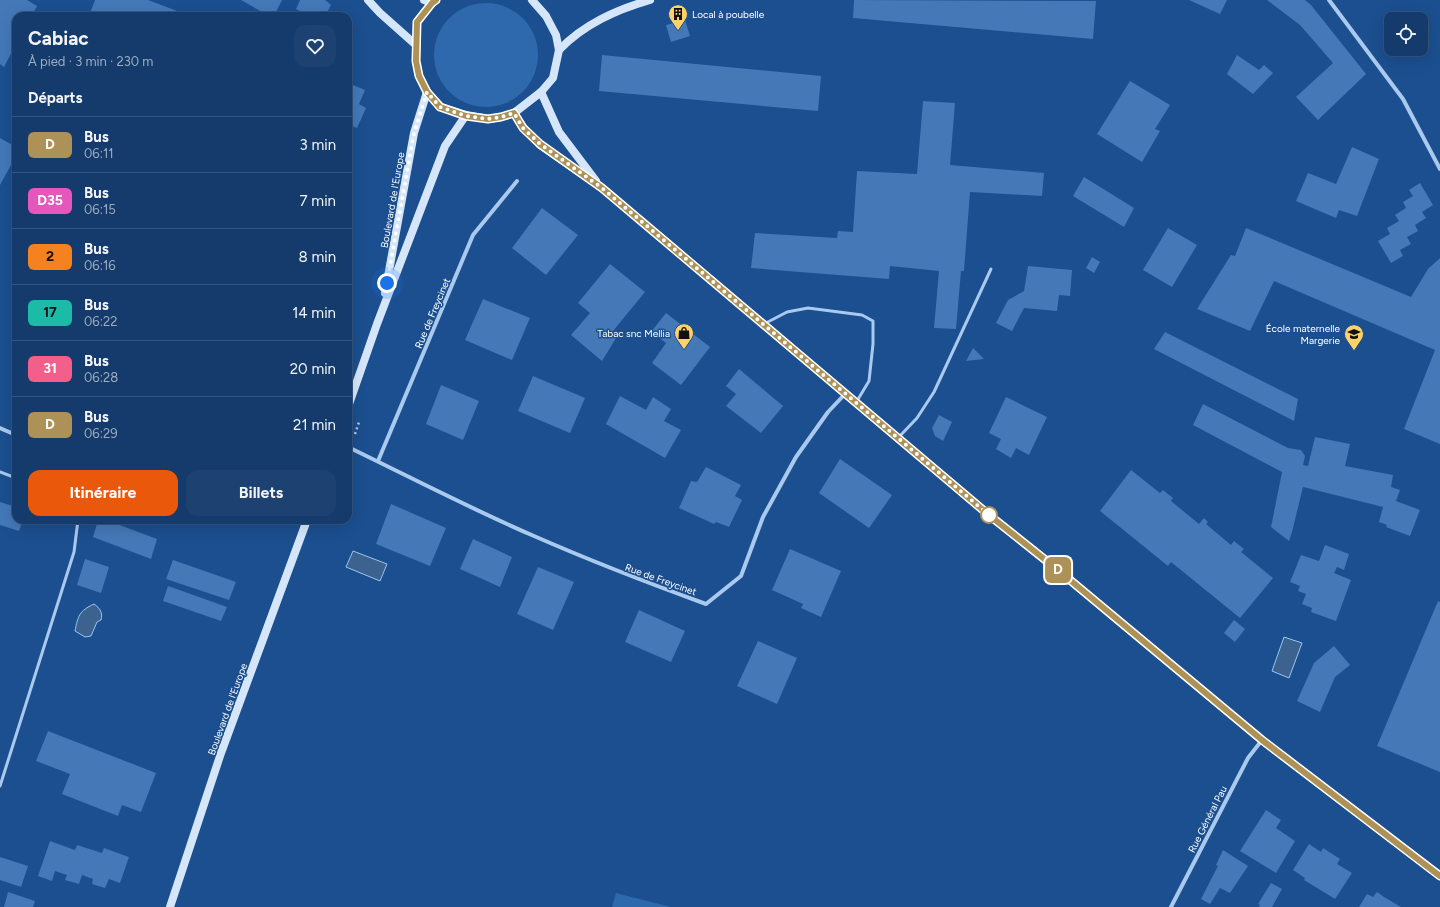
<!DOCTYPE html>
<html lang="fr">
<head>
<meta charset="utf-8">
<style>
  :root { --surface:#143b6b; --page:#1d4271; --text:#f1f3f6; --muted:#9dadc1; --line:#33557e; --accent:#ea580c }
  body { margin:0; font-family:Figtree,sans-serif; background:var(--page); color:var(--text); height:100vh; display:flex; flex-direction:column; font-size:15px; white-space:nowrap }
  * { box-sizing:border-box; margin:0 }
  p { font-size:13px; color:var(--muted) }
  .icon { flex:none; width:22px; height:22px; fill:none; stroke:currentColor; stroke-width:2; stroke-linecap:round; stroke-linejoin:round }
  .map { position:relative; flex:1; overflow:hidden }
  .side { position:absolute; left:12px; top:12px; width:340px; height:512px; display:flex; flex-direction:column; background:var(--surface); border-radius:12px; box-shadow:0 4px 16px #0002,0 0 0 1px var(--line) }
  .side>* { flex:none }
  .badge { padding:0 8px; border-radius:6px; font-size:14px; line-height:26px }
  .controls { position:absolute; left:1384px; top:12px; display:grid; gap:8px }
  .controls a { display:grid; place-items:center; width:44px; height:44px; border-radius:8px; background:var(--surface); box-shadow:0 4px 16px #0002,0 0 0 1px var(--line); font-size:20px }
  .you { position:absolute; width:20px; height:20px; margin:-10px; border:3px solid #fff; border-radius:50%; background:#1a73e8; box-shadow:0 0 0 6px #1a73e833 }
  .map>.badge { position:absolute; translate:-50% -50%; box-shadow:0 0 0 2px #fff }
  h2 { padding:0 16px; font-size:15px; line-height:36px }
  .round { display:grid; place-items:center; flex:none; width:42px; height:42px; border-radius:12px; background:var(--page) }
  .headline { display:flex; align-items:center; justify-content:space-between; height:68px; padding:0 16px }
  h1 { font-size:19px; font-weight:700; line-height:30px }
  .action { display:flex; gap:8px; margin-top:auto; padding:8px 16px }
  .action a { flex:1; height:46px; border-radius:12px; background:var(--accent); color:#fff; font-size:16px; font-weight:700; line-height:46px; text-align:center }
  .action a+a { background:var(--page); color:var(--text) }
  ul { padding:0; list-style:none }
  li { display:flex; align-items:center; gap:12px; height:56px; padding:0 16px; border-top:1px solid var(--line) }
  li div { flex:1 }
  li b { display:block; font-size:15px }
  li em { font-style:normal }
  li .badge { min-width:44px; font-weight:700; text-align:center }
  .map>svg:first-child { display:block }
  .green { fill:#2e69ad }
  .water { fill:#3c6290; stroke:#9cc4f0 }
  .building { fill:#4478b7 }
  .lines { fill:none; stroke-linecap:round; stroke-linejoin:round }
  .path { stroke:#a9c9ee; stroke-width:2.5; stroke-dasharray:2 3; stroke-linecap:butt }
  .lane { stroke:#a9c9ee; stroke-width:3 }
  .street { stroke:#a9c9ee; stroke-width:4 }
  .secondary { stroke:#d6e6fa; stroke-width:8 }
  .line-casing { stroke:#fff; stroke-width:9 }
  .line { stroke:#ae9156; stroke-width:6 }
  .walk { stroke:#fff; stroke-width:4; stroke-dasharray:0 7.2 }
  .stop-dot { fill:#fff; stroke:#ae9156; stroke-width:2 }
  .labels { text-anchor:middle; stroke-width:3; stroke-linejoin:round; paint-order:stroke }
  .poi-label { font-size:10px; fill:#fff; stroke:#1b4f8f; text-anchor:end }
  .street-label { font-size:10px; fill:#fff; stroke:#1b4f8f }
</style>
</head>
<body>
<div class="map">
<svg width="1440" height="907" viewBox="0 0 1440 907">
  <rect width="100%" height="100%" fill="#1b4f8f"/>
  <g class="green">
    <circle cx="486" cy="55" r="52"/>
    <path d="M616,893L671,907H612Z"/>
  </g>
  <g class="water">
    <path d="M353,551L387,564L380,581L346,567Z"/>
    <path d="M94,604C100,608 103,613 101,620L97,622L91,636L85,637L75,631C78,616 79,611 94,604Z"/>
    <path d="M1284,637L1302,643L1289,678L1272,671Z"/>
  </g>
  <g class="building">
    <path d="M0,0H27L37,6L32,16H16V44L4,67L0,64Z"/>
    <path d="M95,0H148L185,14L184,16H89Z"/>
    <path d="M241,0H282L274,16H269Z"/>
    <path d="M300,0H325L331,5L325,16H310L296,9Z"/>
    <path d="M854,0L1096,1L1093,39L853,18Z"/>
    <path d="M1189,0H1227L1220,14Z"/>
    <path d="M1267,0H1305L1311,5L1366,74L1318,120L1296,97L1333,63L1300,25Z"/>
    <path d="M685,20L690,36L671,42L666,25Z"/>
    <path d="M602,55L821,76L818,111L599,91Z"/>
    <path d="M1237,55L1259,70L1264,65L1273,73L1253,94L1227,74Z"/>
    <path d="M1130,81L1170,105L1155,129L1160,131L1142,162L1097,134Z"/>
    <path d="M348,83L365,90L359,104L366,108L357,128L350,125L348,130Z"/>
    <path d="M923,101L955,103L950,165L1044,173L1042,196L970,192L964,271H961L956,329L934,328L939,271L890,266L889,279L751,268L755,233L837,238L838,231L853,232L857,171L917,174Z"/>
    <path d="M0,138L16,147V156L0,185Z"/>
    <path d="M1352,147L1379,159L1357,216L1339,210L1336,218L1296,201L1308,173L1336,184Z"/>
    <path d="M1084,177L1134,208L1124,227L1073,196Z"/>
    <path d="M1420,183L1433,205L1422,212L1426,218L1415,225L1418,231L1407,237L1411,244L1400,250L1403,256L1391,263L1378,241L1390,234L1387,228L1399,221L1395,215L1406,208L1403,202L1413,196L1409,190Z"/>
    <path d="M542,208L578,235L546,275L512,248Z"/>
    <path d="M1168,228L1197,245L1172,287L1143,270Z"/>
    <path d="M1246,228L1411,297L1428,269L1440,258V444L1404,429L1435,350L1274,281L1250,331L1197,309L1231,255L1235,256Z"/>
    <path d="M1092,257L1100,262L1094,273L1086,268Z"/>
    <path d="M610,264L645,292L613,331L618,335L602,361L571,335L590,313L578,303Z"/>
    <path d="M1028,266L1072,270L1070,296L1059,295L1057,311L1024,308L1012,331L996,323L1008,300L1024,291Z"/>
    <path d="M483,299L530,318L512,360L465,340Z"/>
    <path d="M666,313L710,347L681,385L652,363L666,343L651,332Z"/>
    <path d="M1165,332L1298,399L1294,421L1154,349Z"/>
    <path d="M973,348L984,359L966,361Z"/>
    <path d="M739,369L783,406L761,433L726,406L736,394L726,386Z"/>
    <path d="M533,376L585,398L570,433L518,411Z"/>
    <path d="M441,385L479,401L463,440L426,424Z"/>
    <path d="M620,396L646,410L653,397L671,409L664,421L681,430L665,458L606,424Z"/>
    <path d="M1006,397L1047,417L1029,455L1016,448L1011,458L996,449L1001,439L989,433Z"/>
    <path d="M1203,404L1288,448L1301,450L1305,456L1303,465L1308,466L1315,437L1350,444L1345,466L1393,475L1391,487L1400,490L1396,501L1420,510L1410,536L1386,527L1387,525L1379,522L1383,507L1303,487L1292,532L1289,541L1271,527L1282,472L1193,425Z"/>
    <path d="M939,415L952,422L943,441L935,436L932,428Z"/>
    <path d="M840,459L892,495L869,528L819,493Z"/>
    <path d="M706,467L741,485L735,496L742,500L729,527L716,522L714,524L679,508L691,481L697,482Z"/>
    <path d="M1131,470L1160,493L1163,490L1173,498L1171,501L1199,524L1204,518L1208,522L1206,524L1231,545L1234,541L1244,549L1241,552L1273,578L1240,618L1171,562L1168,566L1100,511Z"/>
    <path d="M0,502L16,507V520H23L19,531L0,525Z"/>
    <path d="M391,504L446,528L430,566L376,544Z"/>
    <path d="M98,520H106L157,539L151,559L93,537Z"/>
    <path d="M473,539L512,557L500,587L460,569Z"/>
    <path d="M1325,545L1349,554L1344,570L1337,567L1334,573L1351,580L1336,621L1311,612L1312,608L1302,604L1306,594L1298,591L1300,586L1290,582L1301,555L1319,561Z"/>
    <path d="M790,549L841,571L821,617L801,608L803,604L772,590Z"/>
    <path d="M85,559L109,567L101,593L77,585Z"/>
    <path d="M173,560L236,582L229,600L166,579Z"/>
    <path d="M538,567L574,582L553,630L517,614Z"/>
    <path d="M168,586L227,607L221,621L163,601Z"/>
    <path d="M1438,601L1440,602V772L1377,746Z"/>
    <path d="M639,610L685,631L671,662L625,642Z"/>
    <path d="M1234,620L1245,629L1235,642L1224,633Z"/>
    <path d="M758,641L797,658L777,704L737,686Z"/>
    <path d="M1334,646L1350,665L1335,677L1320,712L1297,701L1314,663Z"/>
    <path d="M48,731L156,773L141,812L122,805L118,816L62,794L70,774L36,761Z"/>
    <path d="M1266,810L1281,820L1276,828L1295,841L1276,873L1240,851Z"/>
    <path d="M50,841L75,850L77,845L102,853L104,848L129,857L120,883L109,879L105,888L92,884L93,879L82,875L79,884L65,880L67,875L55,871L52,881L38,876Z"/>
    <path d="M1309,844L1321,852L1323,848L1340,859L1337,864L1352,873L1335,899L1304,880L1305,878L1293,870Z"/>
    <path d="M1223,850L1248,866L1230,893L1220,888L1210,904L1201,899L1218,866L1216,865Z"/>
    <path d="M0,857L28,866L21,887L0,880Z"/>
    <path d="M1271,883L1282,889L1272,907H1259L1260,905L1258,904Z"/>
    <path d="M8,892L35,901L33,907H4Z"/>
    <path d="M1377,892L1384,897L1401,907H1359L1367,894L1373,897Z"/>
  </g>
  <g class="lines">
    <path class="path" d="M355,434L359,422"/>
    <g class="lane">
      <path d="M764,324L787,312L808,308L862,315L873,321V344L869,381L857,401"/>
      <path d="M898,438L917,418L934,392L991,269"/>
      <path d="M0,472L16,478"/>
      <path d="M0,786L74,552L78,520"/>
    </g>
    <g class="street">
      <path d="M1329,0L1403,99L1440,169"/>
      <path d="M0,428L16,435"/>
      <path d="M348,447C410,477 471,509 534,536C591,561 648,583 706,604L741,576L763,517L796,457L828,412L845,394"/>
      <path d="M378,461L473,235L517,181"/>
      <path d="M1171,907L1248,758L1262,740"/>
    </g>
    <g class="secondary">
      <path d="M368,0L380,13L416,45"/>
      <path d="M424,0L432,3"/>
      <path d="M436,0L432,3L417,22L416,61L419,76L427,92L441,107L466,115L488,119L501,117L514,113L541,92L553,78L559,50L556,35L546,16L532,0"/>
      <path d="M559,50C584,24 616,10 650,0"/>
      <path d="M541,92L559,132L596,181"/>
      <path d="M514,113L523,127L540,145L602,188L989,515L1058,570L1262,740L1440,876"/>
      <path d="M385,293L414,133L427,92"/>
      <path d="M348,407L377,324L445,146L466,115"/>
      <path d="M170,907L221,753L307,520"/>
    </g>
  </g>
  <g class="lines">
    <g class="line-casing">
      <path id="line" d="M436,0L432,3L417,22L416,61L419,76L427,92L440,107L466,116L488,119L501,117L514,113L523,128L540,144L602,188L989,515L1058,570L1262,740L1440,876"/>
    </g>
    <use href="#line" class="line"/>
    <path class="walk" d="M387,283L414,133L427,92L440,107L466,116L488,119L501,117L514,113L523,128L540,144L602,188L989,515"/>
  </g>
  <defs>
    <g id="building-pin" transform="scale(1)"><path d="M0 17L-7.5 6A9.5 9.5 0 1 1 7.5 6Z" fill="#ffd166" stroke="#1b4f8f"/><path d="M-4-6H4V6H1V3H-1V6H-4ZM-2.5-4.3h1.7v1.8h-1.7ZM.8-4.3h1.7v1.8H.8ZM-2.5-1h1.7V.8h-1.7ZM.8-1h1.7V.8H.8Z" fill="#111"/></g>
    <g id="shop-pin" transform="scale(1)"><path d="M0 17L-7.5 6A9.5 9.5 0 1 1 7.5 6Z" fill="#ffd166" stroke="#1b4f8f"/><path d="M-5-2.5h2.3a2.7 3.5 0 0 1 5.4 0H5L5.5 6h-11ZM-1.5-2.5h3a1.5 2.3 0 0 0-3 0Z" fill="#111"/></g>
    <g id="school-pin" transform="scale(1)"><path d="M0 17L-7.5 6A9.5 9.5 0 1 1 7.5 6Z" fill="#ffd166" stroke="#1b4f8f"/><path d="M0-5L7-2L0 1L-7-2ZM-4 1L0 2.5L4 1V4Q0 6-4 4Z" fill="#111"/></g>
  </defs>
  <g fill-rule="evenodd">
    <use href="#building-pin" x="678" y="14"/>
    <use href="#shop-pin" x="684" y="333"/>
    <use href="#school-pin" x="1354" y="334"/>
  </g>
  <circle class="stop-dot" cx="989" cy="515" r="8"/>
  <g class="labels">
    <g class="poi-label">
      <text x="692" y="18" text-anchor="start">Local à poubelle</text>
      <text x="1340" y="332">École maternelle<tspan x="1340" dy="12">Margerie</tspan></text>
      <text x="670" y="337">Tabac snc Mellia</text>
    </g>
    <g class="street-label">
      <text transform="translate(392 200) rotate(-80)" y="4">Boulevard de l'Europe</text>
      <text transform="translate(432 313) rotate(-67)" y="4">Rue de Freycinet</text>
      <text transform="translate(661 579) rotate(20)" y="4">Rue de Freycinet</text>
      <text transform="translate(227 709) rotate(-70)" y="4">Boulevard de l'Europe</text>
      <text transform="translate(1207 819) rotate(-63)" y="4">Rue Général Pau</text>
    </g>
  </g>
</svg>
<div class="controls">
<a><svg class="icon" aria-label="locate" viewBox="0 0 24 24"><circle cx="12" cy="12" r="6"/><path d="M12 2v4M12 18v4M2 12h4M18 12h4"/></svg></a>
</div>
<div class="you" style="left:387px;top:283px"></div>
<b class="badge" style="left:1058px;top:570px;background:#ae9156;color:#fff">D</b>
<section class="side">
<div class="headline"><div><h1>Cabiac</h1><p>À pied · 3 min · 230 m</p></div><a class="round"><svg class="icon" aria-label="heart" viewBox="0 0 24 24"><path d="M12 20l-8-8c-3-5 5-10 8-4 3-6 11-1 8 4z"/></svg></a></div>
<h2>Départs</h2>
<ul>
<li><span class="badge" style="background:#ae9156;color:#fff">D</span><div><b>Bus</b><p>06:11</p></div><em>3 min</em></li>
<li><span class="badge" style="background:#e657bb;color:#fff">D35</span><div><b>Bus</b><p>06:15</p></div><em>7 min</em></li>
<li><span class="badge" style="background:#f58220;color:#111">2</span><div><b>Bus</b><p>06:16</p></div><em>8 min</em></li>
<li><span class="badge" style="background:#1cbba7;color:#111">17</span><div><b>Bus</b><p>06:22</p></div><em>14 min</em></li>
<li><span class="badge" style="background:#f35f8b;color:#fff">31</span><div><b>Bus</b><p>06:28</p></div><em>20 min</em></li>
<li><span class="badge" style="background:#ae9156;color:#fff">D</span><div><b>Bus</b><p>06:29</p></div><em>21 min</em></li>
</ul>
<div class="action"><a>Itinéraire</a><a>Billets</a></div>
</section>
</div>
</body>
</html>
